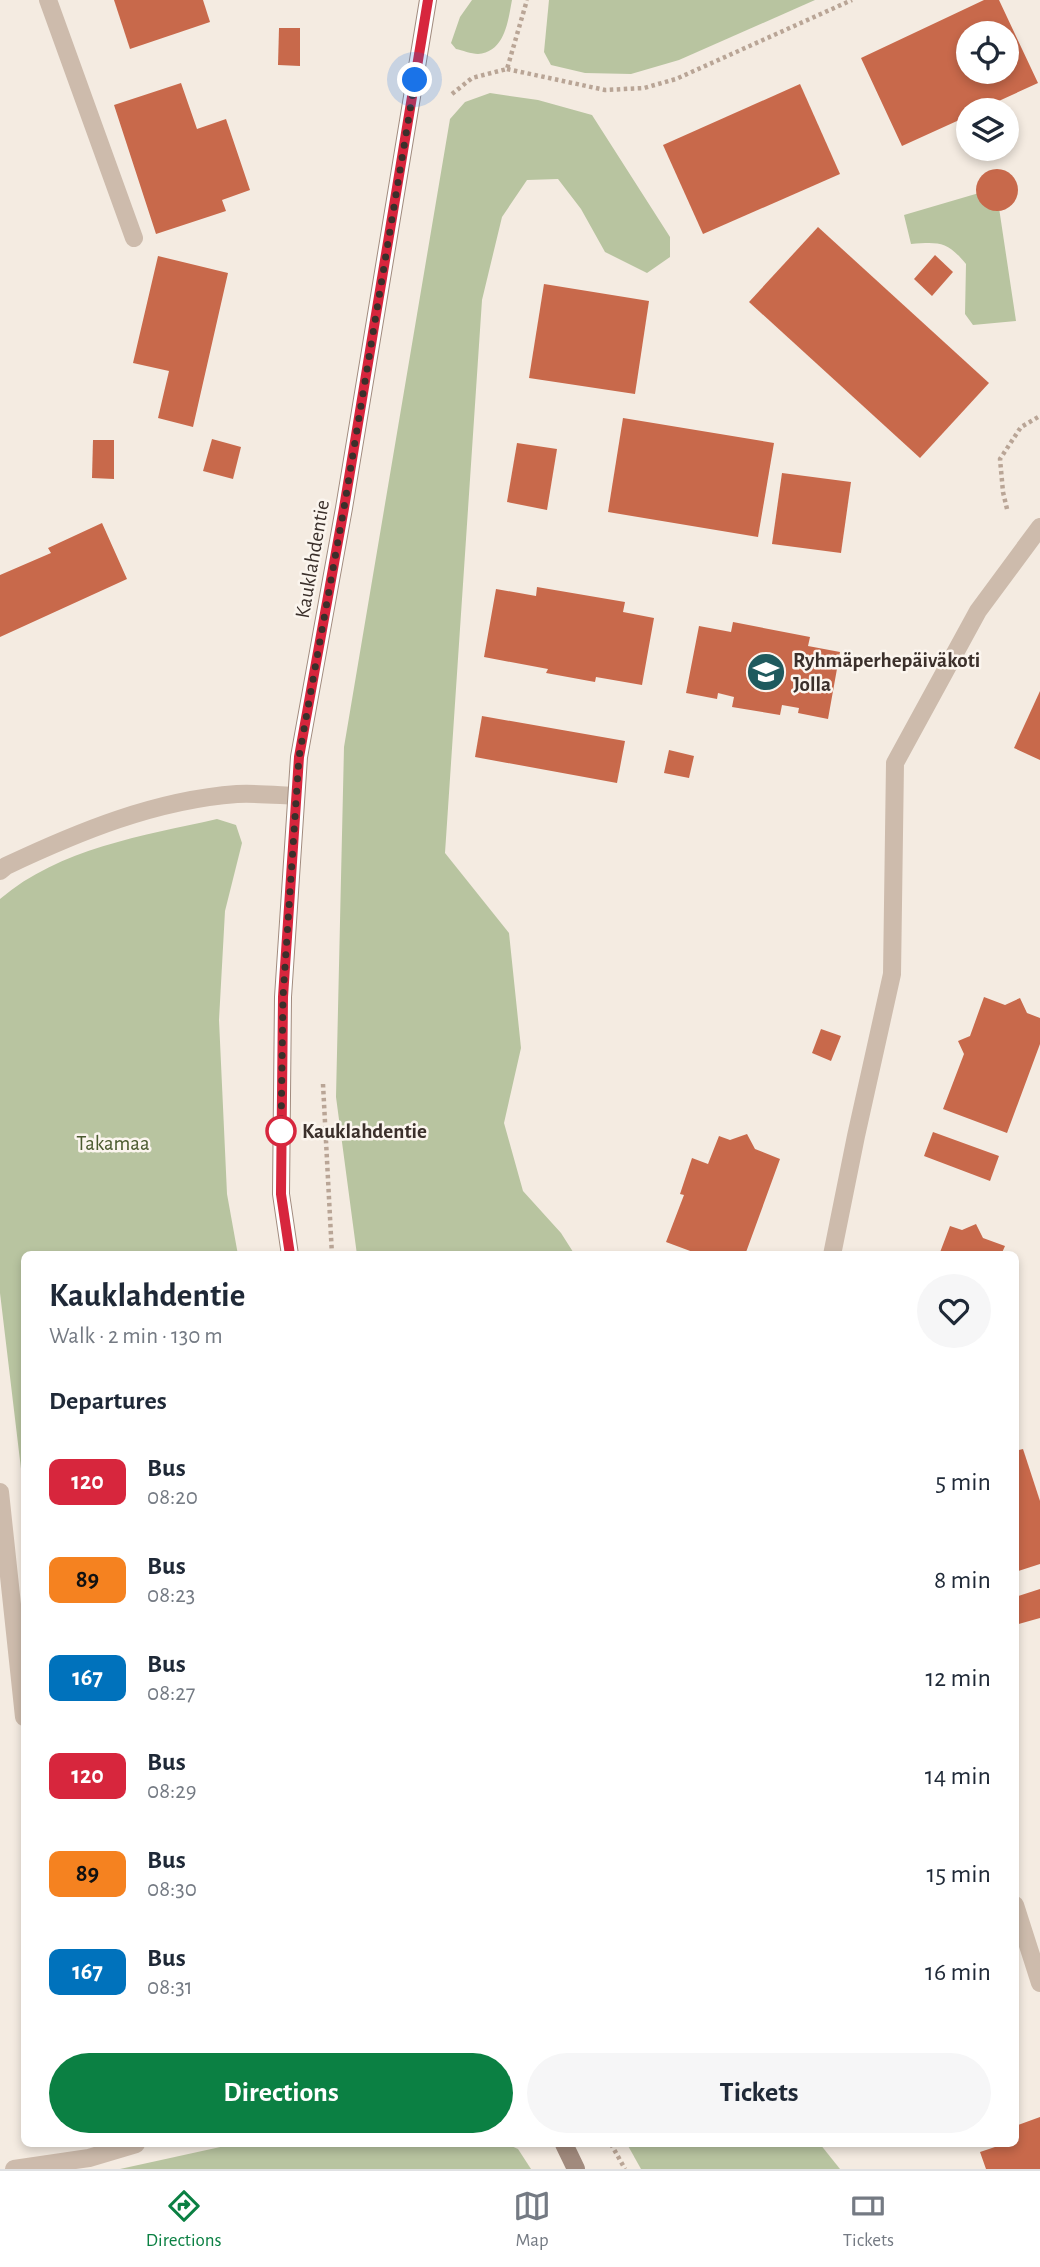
<!DOCTYPE html>
<html lang="en">
<head>
<meta charset="utf-8">
<style>
  :root { --surface:#fff; --page:#f6f6f7; --text:#1f2937; --muted:#747a83; --line:#e0e1e3; --accent:#0b8043 }
  body { margin:0; font-family:"Alegreya Sans",sans-serif; background:var(--page); color:var(--text); height:100vh; display:flex; flex-direction:column; font-size:26px; white-space:nowrap }
  * { box-sizing:border-box; margin:0 }
  p { font-size:23px; color:var(--muted) }
  .icon { flex:none; width:38px; height:38px; fill:none; stroke:currentColor; stroke-width:2; stroke-linecap:round; stroke-linejoin:round }
  .map { position:relative; flex:1; overflow:hidden }
  .drawer { position:absolute; left:21px; top:1251px; width:998px; height:896px; display:flex; flex-direction:column; background:var(--surface); border-radius:10px; box-shadow:0 4px 10px #0003 }
  .drawer>* { flex:none }
  .badge { padding:0 14px; border-radius:10px; font-size:24px; line-height:46px }
  .tools { position:absolute; left:956px; top:21px; display:grid; gap:14px }
  .tools a { display:grid; place-items:center; width:63px; height:63px; border-radius:50%; background:var(--surface); box-shadow:0 4px 10px #0003; font-size:35px }
  .you { position:absolute; width:35px; height:35px; margin:-18px; border:5px solid #fff; border-radius:50%; background:#1a73e8; box-shadow:0 0 0 10px #1a73e833 }
  .map>.badge { position:absolute; translate:-50% -50%; box-shadow:0 0 0 4px #fff }
  h2 { padding:0 28px; font-size:26px; line-height:63px }
  .round { display:grid; place-items:center; flex:none; width:74px; height:74px; border-radius:37px; background:var(--page) }
  .headline { display:flex; align-items:center; justify-content:space-between; height:119px; padding:0 28px }
  h1 { font-size:33px; font-weight:700; line-height:52px }
  .button { display:flex; gap:14px; margin-top:auto; padding:14px 28px }
  .button a { flex:1; height:80px; border-radius:42px; background:var(--accent); color:#fff; font-size:28px; font-weight:700; line-height:80px; text-align:center }
  .button a+a { background:var(--page); color:var(--text) }
  ul { padding:0; list-style:none }
  li { display:flex; align-items:center; gap:21px; height:98px; padding:0 28px }
  li div { flex:1 }
  li b { display:block; font-size:26px }
  li em { font-style:normal }
  li .badge { min-width:77px; font-weight:700; text-align:center }
  .tabs { display:flex; justify-content:space-around; align-items:center; height:98px; border-top:2px solid var(--line); background:var(--surface); font-size:19px; color:var(--muted) }
  .tabs a { display:grid; justify-items:center; gap:4px }
  .tabs .on { color:var(--accent) }
  .map>svg:first-child { display:block }
  .green { fill:#b8c4a0 }
  .building { fill:#c8694b; fill-rule:evenodd }
  .lines { fill:none; stroke-linecap:round; stroke-linejoin:round }
  .path { stroke:#b9a596; stroke-width:4.5; stroke-dasharray:3.5 3.5; stroke-linecap:butt }
  .lane { stroke:#cdbbac; stroke-width:18 }
  .street { stroke:#cdbbac; stroke-width:18 }
  .secondary { stroke:#a18a7d; stroke-width:18 }
  .line-casing { stroke:#fff; stroke-width:16 }
  .line { stroke:#d7263d; stroke-width:10 }
  .walk { stroke:#3b302b; stroke-width:7; stroke-dasharray:0 12.6 }
  .stop-dot { fill:#fff; stroke:#d7263d; stroke-width:3.5 }
  .labels { text-anchor:middle; stroke-width:5; stroke-linejoin:round; paint-order:stroke }
  .street-label { font-size:21px; fill:#3b302b; stroke:#fbf5ee }
  .poi-label { font-size:21px; font-weight:bold; fill:#3b302b; stroke:#fbf5ee; text-anchor:start }
  .stop-label { font-size:21px; font-weight:bold; fill:#3b302b; stroke:#fbf5ee; text-anchor:start }
  .park-label { font-size:21px; fill:#4a5a2e; stroke:#fbf5ee }
</style>
</head>
<body>
<div class="map">
<svg width="1040" height="2169" viewBox="0 0 1040 2169">
  <rect width="100%" height="100%" fill="#f4ebe1"/>
  <g class="green">
    <path d="M472,0H512C508,21 505,52 478,54C471,54 462,50 456,49L451,43L460,17Z"/>
    <path d="M549,0H815L679,60L631,74L585,73L551,65L544,52Z"/>
    <path d="M490,93L538,100L592,115L670,237V257L647,273L605,252L581,209L558,179L527,180L502,217L482,300L445,853L509,933L521,1048L504,1123L523,1191L561,1233L575,1255H357L336,1097L344,747L450,119L465,102Z"/>
    <path d="M996,188L1016,321L973,325L965,314L966,264C947,241 939,242 911,244L904,215Z"/>
    <path d="M217,819L236,825L242,843L225,911L219,1020L227,1194L238,1255H24V1494L0,1293V899C60,848 142,836 217,819Z"/>
    <path d="M234,2144H507L518,2149L531,2169H120Z"/>
    <path d="M627,2144H820L840,2169H641Z"/>
  </g>
  <g class="building">
    <path d="M114,0H203L210,22L130,49Z"/>
    <path d="M984,0H999L1038,83L979,110H968V116L902,146L861,58ZM968,33H1006V72H968Z"/>
    <path d="M279,28H300V66L278,65Z"/>
    <path d="M181,83L197,129L226,119L250,190L222,200L226,211L156,234L114,105Z"/>
    <path d="M800,84L840,174L703,234L663,145Z"/>
    <circle cx="997" cy="190" r="21"/>
    <path d="M818,227L989,383L920,458L749,302Z"/>
    <path d="M935,255L953,272L932,296L914,279Z"/>
    <path d="M158,256L228,273L193,427L158,418L169,371L133,363Z"/>
    <path d="M544,284L649,301L635,394L529,378Z"/>
    <path d="M623,418L774,443L758,537L608,512Z"/>
    <path d="M212,439L241,447L233,479L203,471Z"/>
    <path d="M93,440H114V479L92,478Z"/>
    <path d="M517,443L557,449L547,510L507,502Z"/>
    <path d="M782,473L851,482L841,553L772,544Z"/>
    <path d="M102,523L127,579L0,637V575L51,553L48,548Z"/>
    <path d="M537,587L625,602L623,612L654,618L642,685L596,677L595,682L546,673L548,669L484,657L496,589L536,596Z"/>
    <path d="M733,622L810,637L808,646L840,652L828,719L798,713L799,708L782,705L780,715L732,707L734,697L718,693L717,699L686,693L699,626L731,632Z"/>
    <path d="M1040,691V760L1014,748Z"/>
    <path d="M482,716L625,741L617,783L475,757Z"/>
    <path d="M669,750L694,756L689,778L664,773Z"/>
    <path d="M984,997L1005,1005L1020,998L1027,1013L1040,1018V1044L1007,1133L943,1109L964,1054L958,1041L970,1036Z"/>
    <path d="M821,1029L841,1036L831,1061L812,1053Z"/>
    <path d="M933,1132L999,1156L990,1181L924,1156Z"/>
    <path d="M747,1134L755,1149L780,1159L745,1255H701L666,1242L684,1195L680,1194L692,1158L708,1164L719,1136L730,1140Z"/>
    <path d="M976,1224L983,1238L1005,1246L1001,1255H939L950,1226L962,1230Z"/>
    <path d="M1023,1449L1040,1501V1564L1015,1572V1451Z"/>
    <path d="M1040,1589V1618L1015,1625V1597Z"/>
    <path d="M1040,2117V2169H986L980,2152L1004,2144H1015V2140L1019,2138L1015,2126Z"/>
  </g>
  <g class="lines">
    <g class="path">
      <path d="M507,69L605,90L644,88L676,79L852,0"/>
      <path d="M452,94L472,78L507,69L527,0"/>
      <path d="M1007,509L1003,492L1000,459L1021,427L1040,416"/>
      <path d="M323,1084L332,1255"/>
      <path d="M611,2144L625,2169"/>
    </g>
    <path class="lane" d="M48,0L134,238"/>
    <g class="street">
      <path d="M0,871L6,866C78,832 155,800 237,794C256,793 276,795 296,796"/>
      <path d="M832,1255L856,1136L892,974L895,763L978,611L1040,527"/>
      <path d="M0,1492L24,1717"/>
      <path d="M1015,1905L1040,1983"/>
      <path d="M14,2169L89,2158L136,2144"/>
    </g>
    <g class="secondary">
      <path d="M290,1255L281,1194L283,997L299,757L344,508L428,0"/>
      <path d="M564,2144L576,2169"/>
    </g>
  </g>
  <g class="lines">
    <g class="line-casing">
      <path id="line" d="M290,1255L281,1194L283,997L299,757L344,508L428,0"/>
    </g>
    <use href="#line" class="line"/>
    <path class="walk" d="M281,1131L283,997L299,757L344,508L415,80"/>
  </g>
  <defs>
    <g id="school-disc" transform="scale(2.0125)"><circle r="9.5" fill="#1f5a5e" stroke="#fbf5ee"/><path d="M0-5L7-2L0 1L-7-2ZM-4 1L0 2.5L4 1V4Q0 6-4 4Z" fill="#fff"/></g>
  </defs>
  <g fill-rule="evenodd">
    <use href="#school-disc" x="766" y="672"/>
  </g>
  <circle class="stop-dot" cx="281" cy="1131" r="14"/>
  <g class="labels">
    <g class="street-label">
      <text transform="translate(312 559) rotate(-80)" y="7">Kauklahdentie</text>
    </g>
    <g class="poi-label">
      <text x="793" y="667">Ryhmäperhepäiväkoti<tspan x="793" dy="24">Jolla</tspan></text>
    </g>
    <g class="stop-label">
      <text x="302" y="1138">Kauklahdentie</text>
    </g>
    <g class="park-label">
      <text x="113" y="1150">Takamaa</text>
    </g>
  </g>
</svg>
<div class="tools">
<a><svg class="icon" aria-label="locate" viewBox="0 0 24 24"><circle cx="12" cy="12" r="6"/><path d="M12 2v4M12 18v4M2 12h4M18 12h4"/></svg></a>
<a><svg class="icon" aria-label="layers" viewBox="0 0 24 24"><path d="M12 4l9 5-9 5-9-5zM3 14l9 5 9-5"/></svg></a>
</div>
<div class="you" style="left:415px;top:80px"></div>
<section class="drawer">
<div class="headline"><div><h1>Kauklahdentie</h1><p>Walk · 2 min · 130 m</p></div><a class="round"><svg class="icon" aria-label="heart" viewBox="0 0 24 24"><path d="M12 20l-8-8c-3-5 5-10 8-4 3-6 11-1 8 4z"/></svg></a></div>
<h2>Departures</h2>
<ul>
<li><span class="badge" style="background:#d7263d;color:#fff">120</span><div><b>Bus</b><p>08:20</p></div><em>5 min</em></li>
<li><span class="badge" style="background:#f58220;color:#111">89</span><div><b>Bus</b><p>08:23</p></div><em>8 min</em></li>
<li><span class="badge" style="background:#0072bc;color:#fff">167</span><div><b>Bus</b><p>08:27</p></div><em>12 min</em></li>
<li><span class="badge" style="background:#d7263d;color:#fff">120</span><div><b>Bus</b><p>08:29</p></div><em>14 min</em></li>
<li><span class="badge" style="background:#f58220;color:#111">89</span><div><b>Bus</b><p>08:30</p></div><em>15 min</em></li>
<li><span class="badge" style="background:#0072bc;color:#fff">167</span><div><b>Bus</b><p>08:31</p></div><em>16 min</em></li>
</ul>
<div class="button"><a>Directions</a><a>Tickets</a></div>
</section>
</div>
<nav class="tabs">
<a class="on"><svg class="icon" aria-label="directions" viewBox="0 0 24 24"><path d="M12 3l9 9-9 9-9-9zM9 14v-3h6M13 9l2 2-2 2"/></svg>Directions</a>
<a><svg class="icon" aria-label="map" viewBox="0 0 24 24"><path d="M3 6l6-2 6 2 6-2v14l-6 2-6-2-6 2zM9 4v14M15 6v14"/></svg>Map</a>
<a><svg class="icon" aria-label="tickets" viewBox="0 0 24 24"><path d="M3 7h18v10H3zM15 7v10"/></svg>Tickets</a>
</nav>
</body>
</html>
